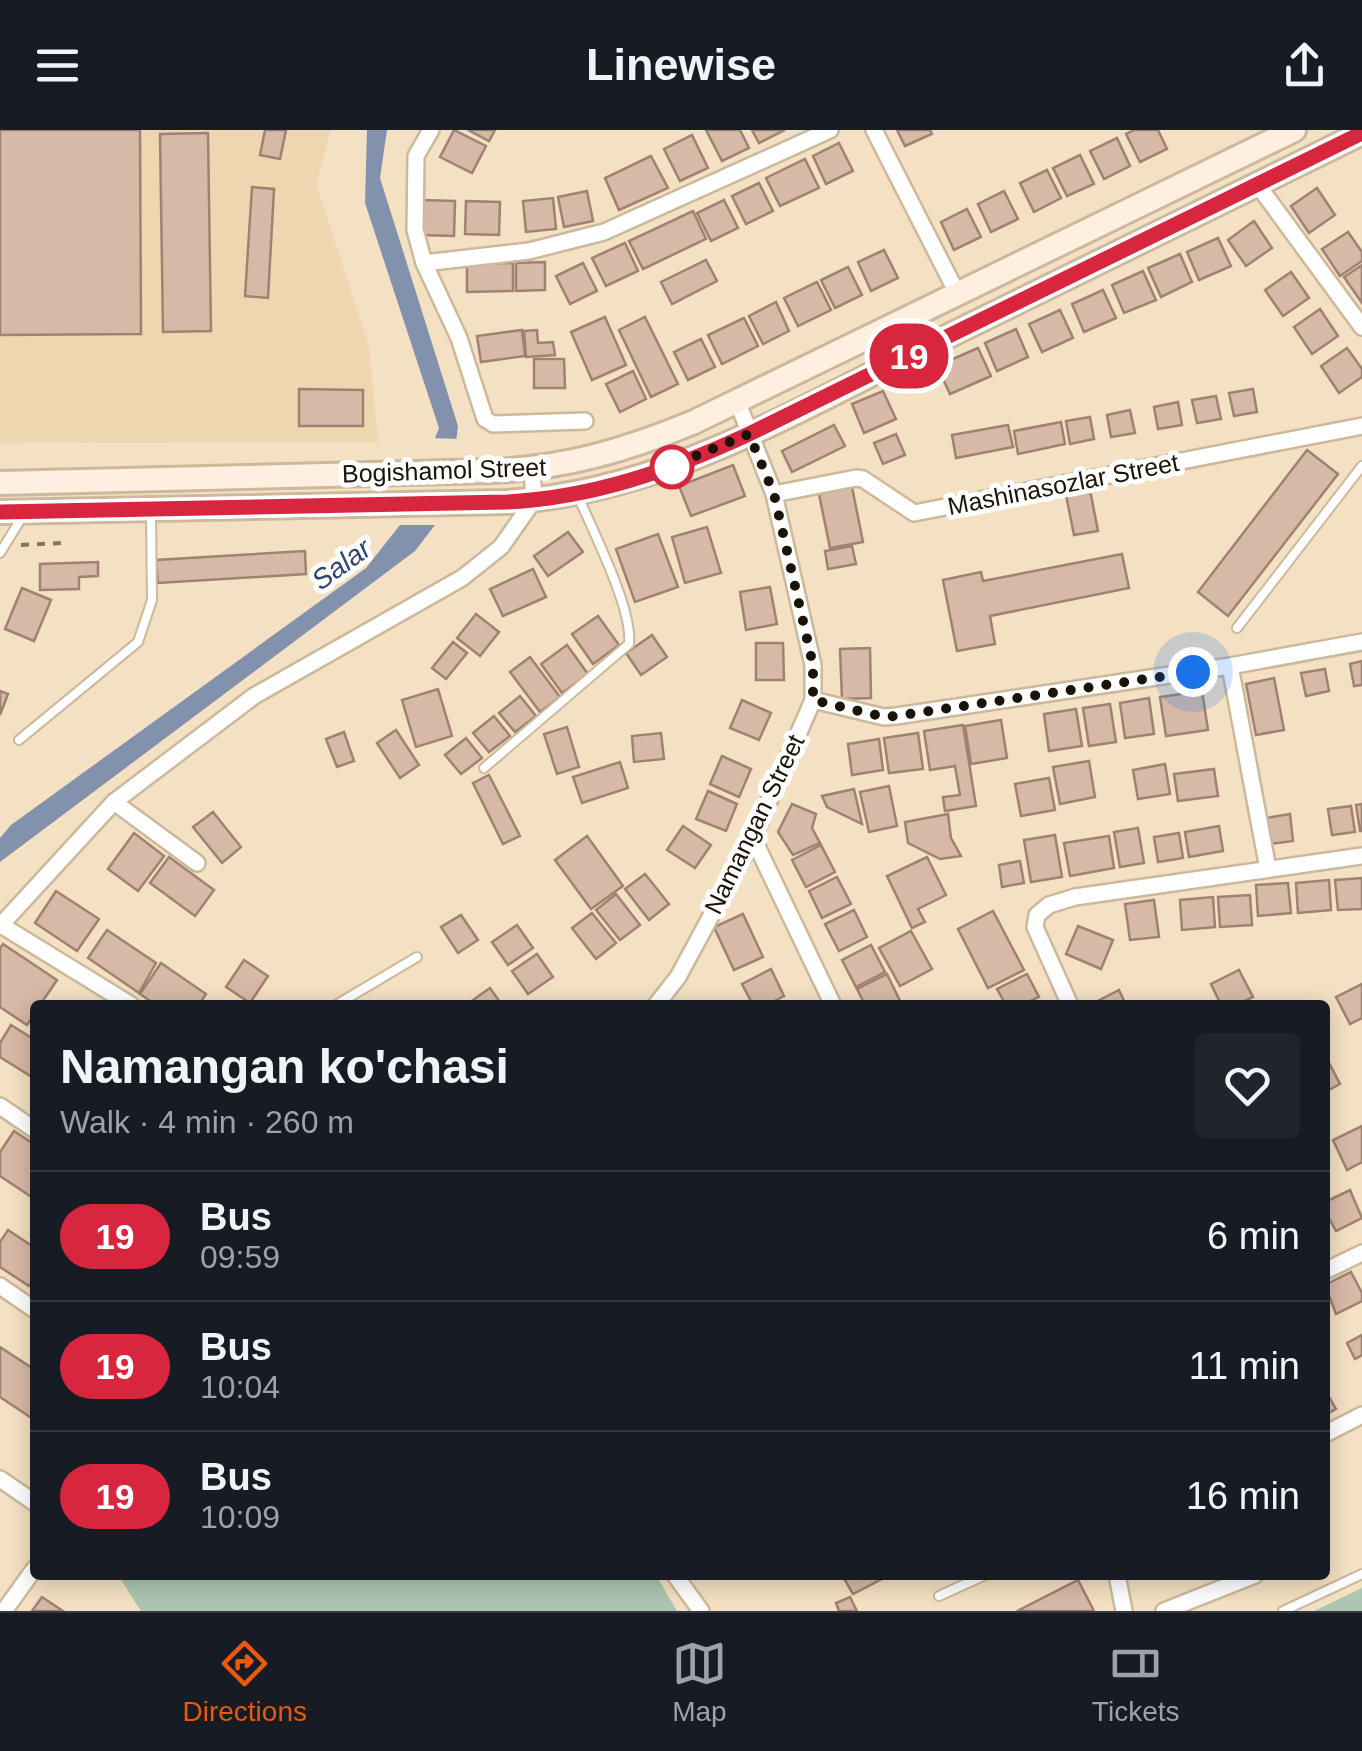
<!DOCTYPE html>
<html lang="en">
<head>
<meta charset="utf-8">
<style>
  :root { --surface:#171b24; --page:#20242c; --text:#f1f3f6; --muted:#9ea1a6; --line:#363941; --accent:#ea580c }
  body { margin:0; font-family:Arial,sans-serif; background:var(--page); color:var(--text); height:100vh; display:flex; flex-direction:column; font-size:38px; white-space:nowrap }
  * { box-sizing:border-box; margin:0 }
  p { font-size:32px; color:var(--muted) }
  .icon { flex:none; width:55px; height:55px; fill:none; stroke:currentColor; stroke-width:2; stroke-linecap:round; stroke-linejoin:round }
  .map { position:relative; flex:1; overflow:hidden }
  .sheet { position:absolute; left:30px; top:870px; width:1300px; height:580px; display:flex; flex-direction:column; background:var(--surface); border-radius:10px; box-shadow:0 5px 25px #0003 }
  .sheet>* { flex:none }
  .badge { padding:0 20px; border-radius:32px; font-size:35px; line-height:65px }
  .you { position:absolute; width:50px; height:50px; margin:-25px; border:8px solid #fff; border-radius:50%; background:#1a73e8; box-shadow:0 0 0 15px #1a73e833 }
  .map>.badge { position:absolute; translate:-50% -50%; box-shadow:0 0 0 5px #fff }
  .round { display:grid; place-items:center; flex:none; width:105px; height:105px; border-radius:10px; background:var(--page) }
  .overview { display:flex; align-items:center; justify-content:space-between; height:170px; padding:0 30px }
  h1 { font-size:48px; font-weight:800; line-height:75px }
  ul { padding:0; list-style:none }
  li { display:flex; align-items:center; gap:30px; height:130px; padding:0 30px; border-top:2px solid var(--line) }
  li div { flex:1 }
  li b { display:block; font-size:38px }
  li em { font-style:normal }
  li .badge { min-width:110px; font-weight:700; text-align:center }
  header { display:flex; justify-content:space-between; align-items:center; height:130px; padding:0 30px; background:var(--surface); font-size:45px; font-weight:800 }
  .menu { display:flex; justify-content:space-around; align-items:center; height:140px; border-top:2px solid var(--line); background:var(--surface); font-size:28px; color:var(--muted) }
  .menu a { display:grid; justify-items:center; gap:5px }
  .menu .selected { color:var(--accent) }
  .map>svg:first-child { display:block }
  .built { fill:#eed6b1 }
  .green { fill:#acc6b2 }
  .water { fill:#8392ac }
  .pier { fill:#f4e0c2 }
  .building { fill:#d7b9a7; stroke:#a08270; stroke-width:2.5 }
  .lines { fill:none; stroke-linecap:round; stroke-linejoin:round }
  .lane-casing { stroke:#ccb99c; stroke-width:12 }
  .street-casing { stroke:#ccb99c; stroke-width:20 }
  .secondary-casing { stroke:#ccb99c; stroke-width:28 }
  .path { stroke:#837661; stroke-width:4; stroke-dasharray:8 8; stroke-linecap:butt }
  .lane { stroke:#fff; stroke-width:8 }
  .street { stroke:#fff; stroke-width:15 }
  .secondary { stroke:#ffefe1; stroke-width:22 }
  .line-casing { stroke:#fff; stroke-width:22 }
  .line { stroke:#d7263d; stroke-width:15 }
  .walk { stroke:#1a1308; stroke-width:10; stroke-dasharray:0 18 }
  .stop-dot { fill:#fff; stroke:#d7263d; stroke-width:5 }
  .labels { text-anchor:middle; stroke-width:10; stroke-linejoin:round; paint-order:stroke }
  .street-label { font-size:25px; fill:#1a1308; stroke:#fff }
  .water-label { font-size:28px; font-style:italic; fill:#30456d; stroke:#fff }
</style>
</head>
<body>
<header><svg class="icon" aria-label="menu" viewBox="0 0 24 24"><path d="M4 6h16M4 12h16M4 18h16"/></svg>Linewise<svg class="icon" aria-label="share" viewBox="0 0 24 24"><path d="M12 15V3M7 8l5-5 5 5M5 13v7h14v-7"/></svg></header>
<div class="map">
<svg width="1362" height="1481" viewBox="0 0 1362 1481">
  <rect width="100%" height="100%" fill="#f4e0c2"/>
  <path class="built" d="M0,0H331L316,54L369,216L378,312L0,313Z"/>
  <g class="green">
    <path d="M118,1445H656L677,1481H141Z"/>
    <path d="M1362,1458V1481H1314Z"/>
  </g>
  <path class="water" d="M367,0H387L380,48L458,296L452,345L435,395L415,421L0,732V708L11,695L366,438L400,395L439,298L365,73Z"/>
  <path class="pier" d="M430,308L461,309L456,346L440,395H394Z"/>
  <g class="building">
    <path d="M0,0H140L141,204L0,205Z"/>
    <path d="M265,0H286L280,29L260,25Z"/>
    <path d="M454,0L486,16L472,43L440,27Z"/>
    <path d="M468,0H495L489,11Z"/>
    <path d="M706,0H740L749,18L722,31Z"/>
    <path d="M752,0H785L759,13Z"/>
    <path d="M897,0H930L932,4L905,16Z"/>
    <path d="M1134,0H1158L1167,19L1140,32L1126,4Z"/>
    <path d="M208,3L211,201L163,202L160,4Z"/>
    <path d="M692,5L708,38L680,51L664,19Z"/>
    <path d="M1117,8L1130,36L1104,49L1090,21Z"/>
    <path d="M839,13L853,41L826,54L813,26Z"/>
    <path d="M1080,25L1094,54L1067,66L1053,38Z"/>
    <path d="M651,26L668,58L619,80L605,48Z"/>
    <path d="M805,29L819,58L780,76L766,48Z"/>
    <path d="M1047,40L1061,68L1034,82L1020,53Z"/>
    <path d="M759,53L773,81L746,94L732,66Z"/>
    <path d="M252,57L274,59L268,168L245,166Z"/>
    <path d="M1317,58L1335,85L1309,103L1291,76Z"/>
    <path d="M587,61L593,91L564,97L558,67Z"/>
    <path d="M1004,61L1018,89L991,102L978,74Z"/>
    <path d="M553,68L556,99L526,102L523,71Z"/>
    <path d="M422,70L455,71L454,106L421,105Z"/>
    <path d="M724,70L738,98L711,111L697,83Z"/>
    <path d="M466,71L500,72L499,105L465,104Z"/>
    <path d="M967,79L981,107L954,120L941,92Z"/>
    <path d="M693,81L706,109L643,139L629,111Z"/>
    <path d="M1254,91L1272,118L1246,136L1228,110Z"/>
    <path d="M1348,102L1362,122V131L1340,146L1322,119Z"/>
    <path d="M1218,108L1231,136L1199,150L1187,122Z"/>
    <path d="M625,113L638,141L606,156L592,128Z"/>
    <path d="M884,120L898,148L871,161L858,132Z"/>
    <path d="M1180,124L1192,152L1161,167L1148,138Z"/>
    <path d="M706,130L717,151L672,174L661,152Z"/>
    <path d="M545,132V160L516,161V133Z"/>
    <path d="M513,133V161L467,162V134Z"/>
    <path d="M583,133L597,161L570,174L556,146Z"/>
    <path d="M1362,135V173L1344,147Z"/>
    <path d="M848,137L862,165L835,178L821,150Z"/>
    <path d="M1143,141L1156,170L1124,183L1112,155Z"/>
    <path d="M1291,142L1309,168L1283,186L1265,160Z"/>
    <path d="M817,152L831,180L798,196L784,168Z"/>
    <path d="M1103,160L1116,188L1084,202L1072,174Z"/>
    <path d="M776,172L789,201L763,214L749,186Z"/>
    <path d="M1320,179L1338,206L1312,224L1294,197Z"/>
    <path d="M1060,180L1073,208L1042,222L1029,194Z"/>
    <path d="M605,187L626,235L592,250L571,202Z"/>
    <path d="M645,187L678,254L651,267L619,200Z"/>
    <path d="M744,188L758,216L722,234L708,205Z"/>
    <path d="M1016,199L1028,227L997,241L985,213Z"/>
    <path d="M522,200L525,226L481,232L477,206Z"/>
    <path d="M537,200L538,213L553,212L555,225L526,227L524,201Z"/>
    <path d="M701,209L715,237L688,250L674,222Z"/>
    <path d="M978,218L991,246L950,264L937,236Z"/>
    <path d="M1347,218L1362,239V247L1339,263L1321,236Z"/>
    <path d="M534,229H564L565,258H534Z"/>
    <path d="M633,241L646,269L620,282L606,254Z"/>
    <path d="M299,259L363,260V296H299Z"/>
    <path d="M1253,259L1257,282L1234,286L1229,263Z"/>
    <path d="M883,261L896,289L864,303L852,274Z"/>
    <path d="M1216,266L1221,289L1197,293L1192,270Z"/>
    <path d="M1178,272L1182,295L1158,299L1154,277Z"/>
    <path d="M1130,280L1135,303L1111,307L1107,285Z"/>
    <path d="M1090,287L1094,309L1070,314L1066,291Z"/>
    <path d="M1061,292L1065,314L1018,324L1014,301Z"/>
    <path d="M834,295L845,316L792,342L782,321Z"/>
    <path d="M1008,295L1013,317L956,328L952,305Z"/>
    <path d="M896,304L905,325L883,334L874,313Z"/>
    <path d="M1307,320L1338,344L1228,486L1198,462Z"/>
    <path d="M733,335L745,366L691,386L679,356Z"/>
    <path d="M852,357L863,412L830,418L819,364Z"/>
    <path d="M1090,360L1098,401L1074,405L1066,365Z"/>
    <path d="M707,397L721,443L685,453L672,407Z"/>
    <path d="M568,402L583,422L548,446L534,426Z"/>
    <path d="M658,404L678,457L635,472L616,419Z"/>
    <path d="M852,416L856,434L828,439L825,421Z"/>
    <path d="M305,421L306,444L158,453L156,430Z"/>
    <path d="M1122,424L1129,458L990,486L995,514L957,521L943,450L981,442L983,451Z"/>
    <path d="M98,432V446L79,447V459L40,460V434Z"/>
    <path d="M533,439L546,467L503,486L490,459Z"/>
    <path d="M770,457L777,494L746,500L740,462Z"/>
    <path d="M22,458L51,470L34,511L5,499Z"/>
    <path d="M476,484L499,502L480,526L457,508Z"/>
    <path d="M598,486L619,515L593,534L572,504Z"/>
    <path d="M652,505L667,527L641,545L626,523Z"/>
    <path d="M453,512L467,523L446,549L432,538Z"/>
    <path d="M756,513H783L784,550H756Z"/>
    <path d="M567,515L588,544L562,563L541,534Z"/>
    <path d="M870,518L871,568L842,569L840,519Z"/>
    <path d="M530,527L560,567L540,582L510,542Z"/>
    <path d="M1362,531V555L1354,556L1350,534Z"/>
    <path d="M1325,539L1329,561L1306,566L1301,543Z"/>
    <path d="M1274,548L1284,600L1256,605L1246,554Z"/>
    <path d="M438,559L452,606L416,617L402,570Z"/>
    <path d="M0,561L8,564L0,585Z"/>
    <path d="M1202,561L1208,600L1166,606L1160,567Z"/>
    <path d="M520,566L536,586L515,602L499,583Z"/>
    <path d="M1149,568L1154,604L1125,608L1120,573Z"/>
    <path d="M742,570L771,583L759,610L730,598Z"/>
    <path d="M1110,574L1116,612L1089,616L1083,578Z"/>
    <path d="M1076,579L1082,616L1049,621L1044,584Z"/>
    <path d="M494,586L510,606L489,622L473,603Z"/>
    <path d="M1001,590L1007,628L971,634L965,596Z"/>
    <path d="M963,595L976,676L945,681L943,667L960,665L955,636L930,640L924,601Z"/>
    <path d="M567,597L579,637L557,644L544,604Z"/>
    <path d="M396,600L419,635L400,648L377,613Z"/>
    <path d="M344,602L354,631L337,637L326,609Z"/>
    <path d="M661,603L664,629L634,632L632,606Z"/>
    <path d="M918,603L923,639L889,643L884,608Z"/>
    <path d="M466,608L482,628L461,644L445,625Z"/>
    <path d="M879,609L883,640L852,645L848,614Z"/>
    <path d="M722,626L751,639L739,667L710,654Z"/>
    <path d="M1089,631L1095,667L1060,674L1053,637Z"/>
    <path d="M620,632L628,658L582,673L573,647Z"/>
    <path d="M1165,634L1170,664L1138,669L1133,640Z"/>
    <path d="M1214,639L1218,666L1178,671L1174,644Z"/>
    <path d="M489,645L520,706L503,714L473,653Z"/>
    <path d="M1049,648L1055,680L1021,686L1015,654Z"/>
    <path d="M889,656L897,696L869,702L860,662Z"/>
    <path d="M854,659L862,694L827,677L822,666Z"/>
    <path d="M708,661L737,674L726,701L696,689Z"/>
    <path d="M792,674L816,684L812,698L820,713L793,725L778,702Z"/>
    <path d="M1362,674V701H1360L1356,675Z"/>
    <path d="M1351,676L1355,702L1332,705L1328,679Z"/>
    <path d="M213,682L241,717L222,733L193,697Z"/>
    <path d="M948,684L951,708L961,726L940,729L908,713L905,692Z"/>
    <path d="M1290,684L1293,711L1270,714L1266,688Z"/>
    <path d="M683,696L711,715L695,738L667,720Z"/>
    <path d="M1219,696L1223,721L1189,727L1185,702Z"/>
    <path d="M1138,698L1144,733L1120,737L1114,702Z"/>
    <path d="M134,703L164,726L138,761L108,739Z"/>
    <path d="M1179,703L1183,728L1158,732L1154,707Z"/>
    <path d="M1055,705L1062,747L1031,752L1024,710Z"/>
    <path d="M587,706L623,756L591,779L555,730Z"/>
    <path d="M1109,706L1114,738L1070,746L1064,713Z"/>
    <path d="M821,715L835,742L806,757L792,730Z"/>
    <path d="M169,727L214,760L195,786L150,753Z"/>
    <path d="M927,727L946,765L918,779L925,792L912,798L887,746Z"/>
    <path d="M1020,731L1024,753L1002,757L999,735Z"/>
    <path d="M645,744L669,774L649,790L625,759Z"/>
    <path d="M837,747L851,774L822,788L809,761Z"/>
    <path d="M1362,748V779L1338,780L1335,750Z"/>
    <path d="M1329,750L1331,780L1298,783L1296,753Z"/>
    <path d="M1288,753L1291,783L1258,786L1256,755Z"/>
    <path d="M56,761L99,789L77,821L35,793Z"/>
    <path d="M616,764L640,795L620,810L596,780Z"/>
    <path d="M1250,765L1252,795L1220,797L1218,767Z"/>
    <path d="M1213,767L1215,797L1182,800L1180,770Z"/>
    <path d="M1154,770L1159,807L1130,810L1125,774Z"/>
    <path d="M854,780L867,807L839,821L825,794Z"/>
    <path d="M993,781L1024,840L988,858L958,799Z"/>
    <path d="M592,783L616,813L596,829L572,798Z"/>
    <path d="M743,784L763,827L734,840L714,797Z"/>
    <path d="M461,785L478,810L458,823L441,797Z"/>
    <path d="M517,795L533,818L508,835L492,812Z"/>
    <path d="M1078,796L1113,810L1101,839L1066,824Z"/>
    <path d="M107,800L156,833L139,863L88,828Z"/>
    <path d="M911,801L932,839L900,856L879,818Z"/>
    <path d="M3,814L57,850L40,875H35V883L27,895L0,877V818Z"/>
    <path d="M871,815L885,842L856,857L842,830Z"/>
    <path d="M537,824L553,847L528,864L512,841Z"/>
    <path d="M244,830L268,846L250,873L226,857Z"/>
    <path d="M161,833L206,864L199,875H156L140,864Z"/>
    <path d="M771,839L784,866L767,875H753L742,854Z"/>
    <path d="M1239,840L1253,867L1236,875H1221L1211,854Z"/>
    <path d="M887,844L902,875H865L857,859Z"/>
    <path d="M1027,844L1039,867L1022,875H1006L997,859Z"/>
    <path d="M1362,854V888L1350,894L1336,867Z"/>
    <path d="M490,858L502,875H466Z"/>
    <path d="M1119,860L1126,875H1090Z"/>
    <path d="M11,895L35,910V949L0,927V913Z"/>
    <path d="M1326,927L1340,954L1325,962V928Z"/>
    <path d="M1362,996V1032L1347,1040L1333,1010Z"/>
    <path d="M14,1001L35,1015L33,1068L0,1046V1022Z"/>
    <path d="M1350,1060L1362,1088L1336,1101L1325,1081V1072Z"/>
    <path d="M8,1100L35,1118V1148L29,1156L0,1137V1112Z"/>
    <path d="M1351,1142L1362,1163V1171L1336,1184L1325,1155Z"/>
    <path d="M1362,1205V1225L1355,1229L1347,1213Z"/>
    <path d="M0,1217L35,1240V1279L30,1287L0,1267Z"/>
    <path d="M1328,1265L1336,1279L1325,1285V1267Z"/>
    <path d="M842,1445H880L882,1449L853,1464Z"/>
    <path d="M1078,1450L1094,1481H1017Z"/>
    <path d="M42,1467L63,1481H32Z"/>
    <path d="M850,1467L857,1481H839L836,1473Z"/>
  </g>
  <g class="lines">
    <g class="lane-casing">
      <g id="lane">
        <path d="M0,423L24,384"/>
        <path d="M1237,498L1362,336"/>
        <path d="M19,610L138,512L152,470L151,383"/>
        <path d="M484,638L629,514C633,479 592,399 577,364"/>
        <path d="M336,875L417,827"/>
        <path d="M939,1466L985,1445"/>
        <path d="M1283,1481L1362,1444"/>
      </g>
    </g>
    <g class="street-casing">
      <g id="street">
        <path d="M431,0L416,26L415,100L424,133L459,208L485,289L493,294L585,291"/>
        <path d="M874,0L957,163"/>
        <path d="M1257,54L1362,197"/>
        <path d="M424,133L529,121L604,102L830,0"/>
        <path d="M774,364L856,348L863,349L914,383L1362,296"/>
        <path d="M1230,536L1268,739"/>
        <path d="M813,570L884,587L896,586L1230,536L1362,512"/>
        <path d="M114,672L197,733"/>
        <path d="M753,708L833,875"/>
        <path d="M1,795L131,875"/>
        <path d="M0,796L114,672L254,566L462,448L501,417L534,370L532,339"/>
        <path d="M656,875L678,847L753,708L813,570V535L774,364L737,271"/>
        <path d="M1070,875L1035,797L1037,785L1049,775L1075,767L1362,726"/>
        <path d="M0,976L35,1000"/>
        <path d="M1325,1141L1362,1123"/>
        <path d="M0,1156L35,1180"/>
        <path d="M1325,1304L1362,1285"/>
        <path d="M0,1349L35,1373"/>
        <path d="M675,1445L701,1481"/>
        <path d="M1117,1445L1124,1481"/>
        <path d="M4,1481L35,1438"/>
        <path d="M1164,1481L1255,1445"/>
      </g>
    </g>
    <g class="secondary-casing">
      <g id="secondary">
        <path d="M0,353L492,341C565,338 627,320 694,292L1294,0"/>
        <path d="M0,382L505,372C661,363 797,280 934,213C1077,143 1219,73 1362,3"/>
      </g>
    </g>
    <path class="path" d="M21,415L61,413"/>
    <use href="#lane" class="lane"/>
    <use href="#street" class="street"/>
    <use href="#secondary" class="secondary"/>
  </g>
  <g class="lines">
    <g class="line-casing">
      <path id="line" d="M0,382L506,372C592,368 672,340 749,304L1362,3"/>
    </g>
    <use href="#line" class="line"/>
    <path class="walk" d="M672,337L659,341L749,304L774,364L813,535V570L884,587L896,586L1193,542"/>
  </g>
  <circle class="stop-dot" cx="672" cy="337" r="20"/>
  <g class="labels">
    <g class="street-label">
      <text transform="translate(444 340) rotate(-2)" y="9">Bogishamol Street</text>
      <text transform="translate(1063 354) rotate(-11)" y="9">Mashinasozlar Street</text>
      <text transform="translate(754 694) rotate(-64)" y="9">Namangan Street</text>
    </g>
    <g class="water-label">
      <text transform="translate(341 434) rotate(-36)" y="10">Salar</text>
    </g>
  </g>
</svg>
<div class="you" style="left:1193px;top:542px"></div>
<b class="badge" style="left:909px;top:226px;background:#d7263d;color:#fff">19</b>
<section class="sheet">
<div class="overview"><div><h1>Namangan ko'chasi</h1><p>Walk · 4 min · 260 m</p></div><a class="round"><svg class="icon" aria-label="heart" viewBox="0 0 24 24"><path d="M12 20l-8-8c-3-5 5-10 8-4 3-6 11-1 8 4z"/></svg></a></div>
<ul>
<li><span class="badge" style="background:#d7263d;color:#fff">19</span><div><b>Bus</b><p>09:59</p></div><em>6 min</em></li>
<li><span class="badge" style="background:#d7263d;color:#fff">19</span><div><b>Bus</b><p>10:04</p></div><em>11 min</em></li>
<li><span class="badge" style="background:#d7263d;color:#fff">19</span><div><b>Bus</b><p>10:09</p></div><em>16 min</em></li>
</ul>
</section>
</div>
<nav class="menu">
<a class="selected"><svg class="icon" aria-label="directions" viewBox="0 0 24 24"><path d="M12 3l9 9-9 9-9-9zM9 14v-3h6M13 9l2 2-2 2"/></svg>Directions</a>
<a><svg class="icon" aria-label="map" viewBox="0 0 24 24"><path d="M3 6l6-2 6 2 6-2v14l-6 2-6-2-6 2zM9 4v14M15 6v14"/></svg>Map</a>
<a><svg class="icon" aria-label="tickets" viewBox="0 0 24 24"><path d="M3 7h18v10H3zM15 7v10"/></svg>Tickets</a>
</nav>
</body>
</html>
